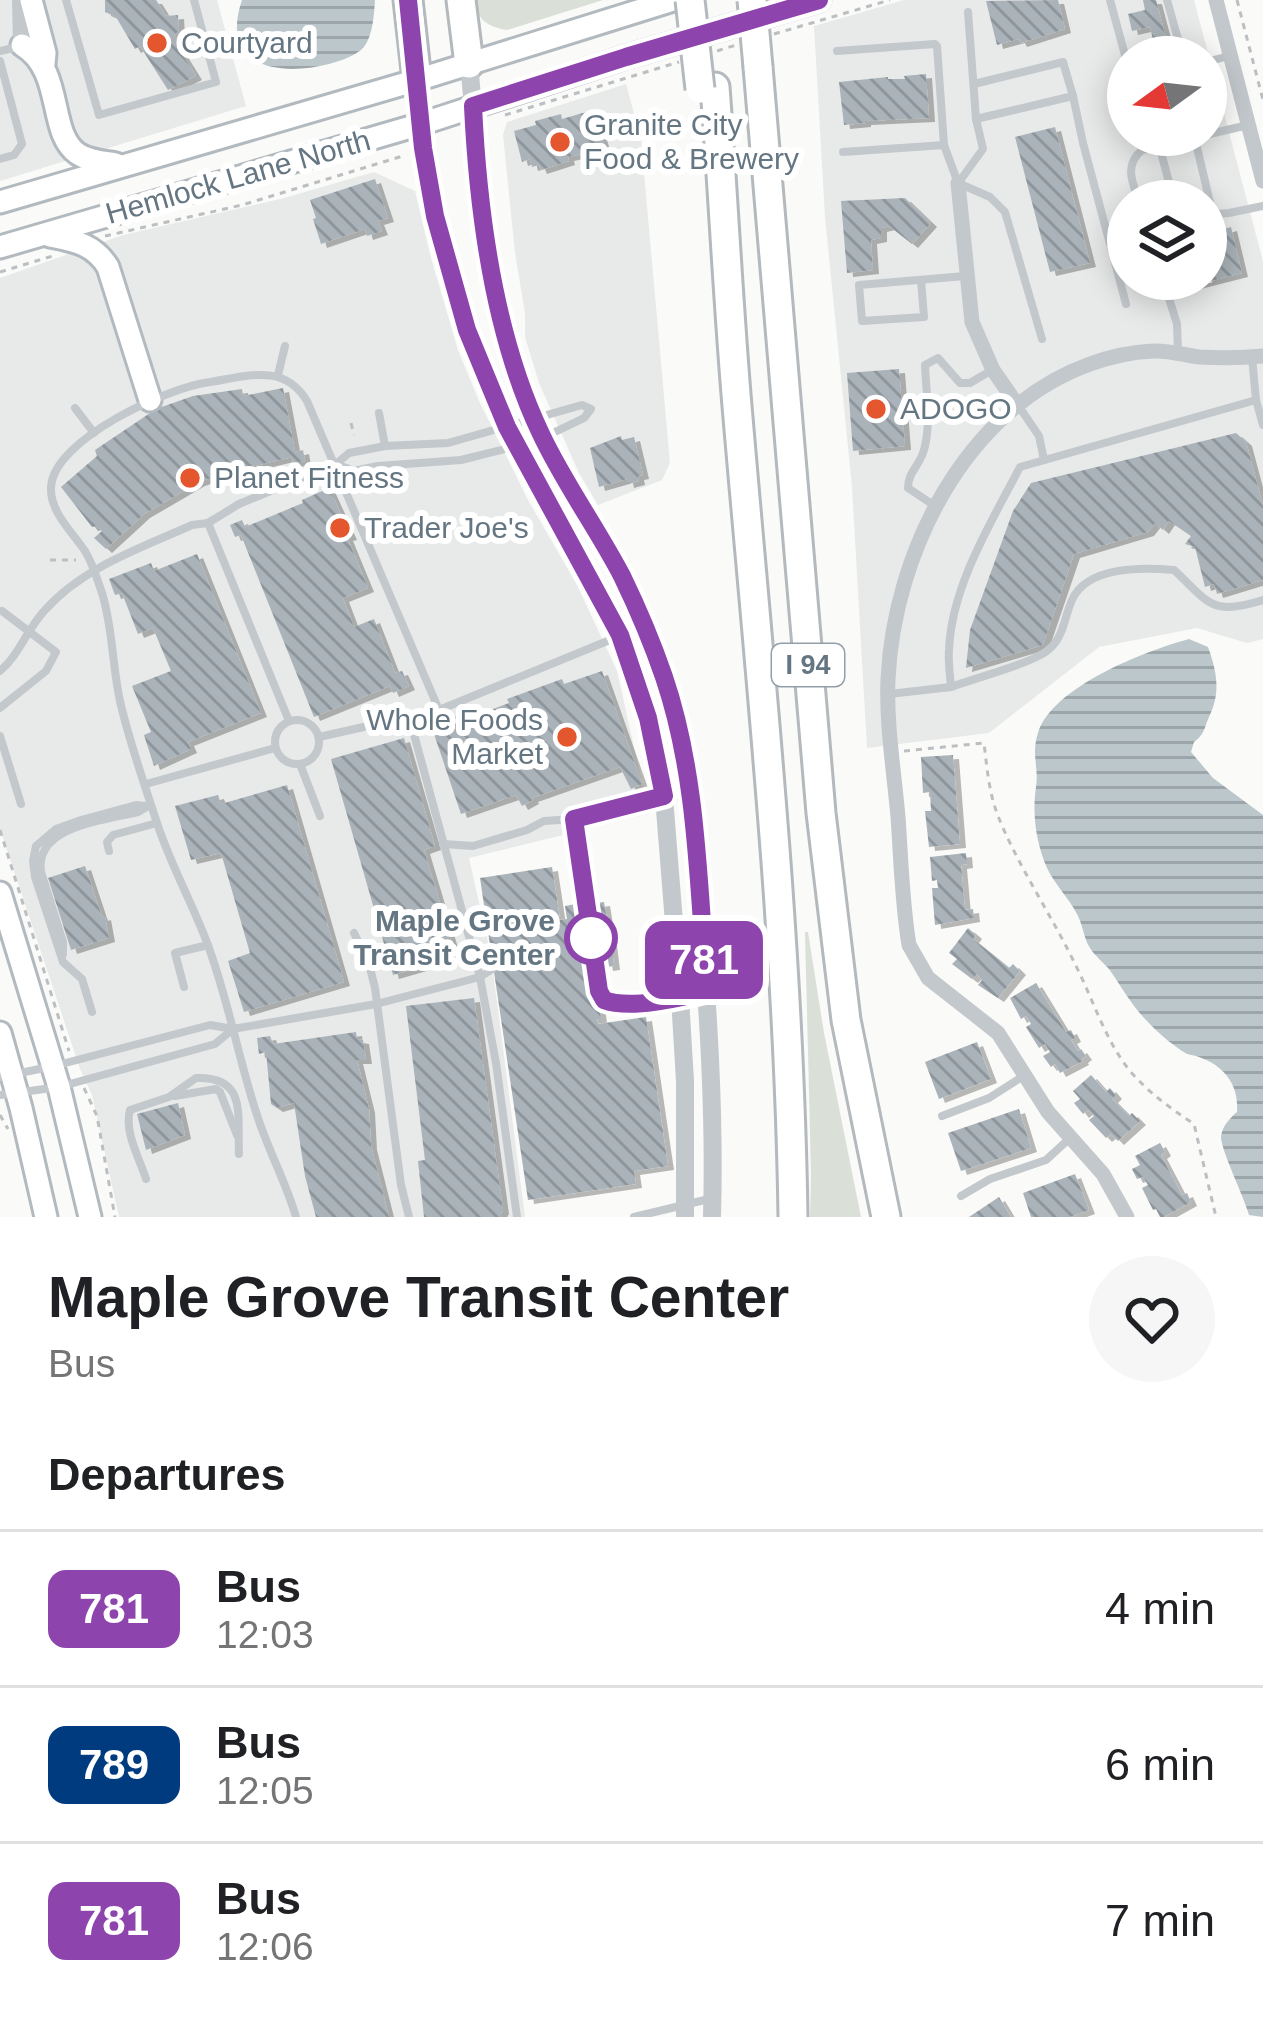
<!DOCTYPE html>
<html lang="en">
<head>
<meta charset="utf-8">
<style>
  :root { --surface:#fff; --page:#f6f6f6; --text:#202124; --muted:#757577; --line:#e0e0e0 }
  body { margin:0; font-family:Arial,sans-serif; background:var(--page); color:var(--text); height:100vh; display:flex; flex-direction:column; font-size:45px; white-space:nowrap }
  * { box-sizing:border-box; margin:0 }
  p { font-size:39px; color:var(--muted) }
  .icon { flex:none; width:66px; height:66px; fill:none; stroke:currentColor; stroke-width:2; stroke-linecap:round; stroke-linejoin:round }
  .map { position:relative; height:1217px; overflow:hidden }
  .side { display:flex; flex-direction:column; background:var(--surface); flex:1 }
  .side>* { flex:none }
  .badge { padding:0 24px; border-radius:18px; font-size:42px; line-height:78px }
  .needle { width:78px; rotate:255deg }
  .buttons { position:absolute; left:1107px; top:36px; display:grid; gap:24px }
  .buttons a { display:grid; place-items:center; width:120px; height:120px; border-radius:50%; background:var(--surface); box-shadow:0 6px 30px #0003; font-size:60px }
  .map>.badge { position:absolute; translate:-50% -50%; box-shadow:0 0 0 6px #fff }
  h2 { padding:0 48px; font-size:45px; line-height:108px }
  .round { display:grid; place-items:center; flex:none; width:126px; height:126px; border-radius:63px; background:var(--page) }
  .summary { display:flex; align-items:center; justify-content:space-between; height:204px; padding:0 48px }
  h1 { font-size:57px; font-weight:800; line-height:90px }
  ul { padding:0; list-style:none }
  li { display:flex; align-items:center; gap:36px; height:156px; padding:0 48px; border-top:3px solid var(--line) }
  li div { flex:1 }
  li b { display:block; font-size:45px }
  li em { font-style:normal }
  li .badge { min-width:132px; font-weight:700; text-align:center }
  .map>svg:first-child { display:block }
  .built { fill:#e8e9e9; fill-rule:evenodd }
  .grass { fill:#dadfd7 }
  .water { fill:url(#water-rules) }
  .building { fill:url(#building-back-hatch); filter:url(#shadow) }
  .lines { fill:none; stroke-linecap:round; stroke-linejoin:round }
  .secondary-casing { stroke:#b3babf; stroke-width:27 }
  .motorway-casing { stroke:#b4b9bd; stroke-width:33 }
  .path { stroke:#bbbfc2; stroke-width:3; stroke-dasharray:6 6; stroke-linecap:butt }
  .service { stroke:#c3c8cc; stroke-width:8 }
  .minor { stroke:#c3c8cc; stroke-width:15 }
  .tertiary { stroke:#c3c8cc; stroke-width:18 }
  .secondary { stroke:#fff; stroke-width:21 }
  .motorway { stroke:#fff; stroke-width:27 }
  .motorway-bridge-casing { stroke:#b4b9bd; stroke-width:33; stroke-linecap:butt }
  .motorway-bridge { stroke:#fff; stroke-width:27 }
  .line-casing { stroke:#fff; stroke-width:27 }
  .line { stroke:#8e44ad; stroke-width:18 }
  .poi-dot { fill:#e4572e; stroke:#fff; stroke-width:4.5 }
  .stop-dot { fill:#fff; stroke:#8e44ad; stroke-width:6 }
  .labels { text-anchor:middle; stroke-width:12; stroke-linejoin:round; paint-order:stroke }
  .shield { fill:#fff; stroke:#939fa8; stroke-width:3 }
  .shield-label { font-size:27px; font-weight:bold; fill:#657683 }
  .poi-label { font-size:30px; fill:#657683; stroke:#fff; text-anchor:start }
  .street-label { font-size:30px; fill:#657683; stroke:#fff }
  .stop-label { font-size:30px; font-weight:bold; fill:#657683; stroke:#fff; text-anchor:end }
</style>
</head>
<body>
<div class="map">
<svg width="1263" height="1217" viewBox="0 0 1263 1217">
  <defs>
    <pattern id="water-rules" width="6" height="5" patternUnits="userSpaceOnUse" patternTransform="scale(3)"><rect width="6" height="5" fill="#bbc7cb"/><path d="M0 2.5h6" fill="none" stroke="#9ca6aa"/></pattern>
    <pattern id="building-back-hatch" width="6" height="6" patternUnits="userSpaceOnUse" patternTransform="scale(3)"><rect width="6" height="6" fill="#aab3b9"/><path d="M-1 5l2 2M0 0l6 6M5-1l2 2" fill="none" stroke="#8e969c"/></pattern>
    <filter id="shadow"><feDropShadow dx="6" dy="4" stdDeviation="0" flood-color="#0004"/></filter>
  </defs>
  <rect width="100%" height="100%" fill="#fafaf8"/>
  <g class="built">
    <path d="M0,0H217L246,106L0,181Z"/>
    <path d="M904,0H1194L1263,261V639L1247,643L1197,628L1099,647L989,733L867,748L852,487L825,217L814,26ZM1128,57H1206V135H1128ZM1128,201H1206V279H1128Z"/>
    <path d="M626,84L641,139L670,463L662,480L598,505L579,473L539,383L525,337V313L515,253L503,135L507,122Z"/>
    <path d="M374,172L415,191L431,258L458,350L479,401L528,500L577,585L617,671L649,814L469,858L491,956L525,1217H119L92,1095L80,1069L0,829V278L123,235L284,198Z"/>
  </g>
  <g class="grass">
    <path d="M474,0H603L507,30C488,27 477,20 474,0Z"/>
    <path d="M805,932H808L824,1033L861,1217H810L811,1173Z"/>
  </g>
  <g class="water">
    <path d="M242,0H375C374,14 373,35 364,47C356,56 340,61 329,64C278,77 219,67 242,0Z"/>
    <path d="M1189,639L1208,647C1217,672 1221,692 1209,717C1204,728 1205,734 1194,742L1191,752L1213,778L1263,815V1217L1249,1215C1244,1197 1221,1150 1221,1137C1222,1126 1230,1118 1237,1112C1239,1084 1224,1066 1199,1057C1190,1054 1190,1056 1182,1051C1170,1043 1156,1031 1147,1021C1132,1006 1121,986 1109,969C1103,962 1095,956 1090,948C1084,939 1083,925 1077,914C1069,898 1055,885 1047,868C1036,843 1032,814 1036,787C1039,767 1031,754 1038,733C1052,687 1145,651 1189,639Z"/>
  </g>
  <g class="building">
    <path d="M105,0H156L166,16L178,15L179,31L174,35L177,39L180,37L189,51L183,55L196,76L168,90L140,46L135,49L116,17L105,12Z"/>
    <path d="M1058,0L1065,29L1021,43L1019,39L997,45L986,1Z"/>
    <path d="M1143,0H1156L1171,57H1157L1150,27L1132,31L1128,14L1145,10Z"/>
    <path d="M926,74L929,118L865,121V123L844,125L839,82L888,77V79H905L904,76Z"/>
    <path d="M593,110L605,149L568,157L569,161L541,170L539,165L532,167L530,159L522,162L514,131L536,125L535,121L561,114L562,119Z"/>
    <path d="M1055,127L1090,263L1050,272L1015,137Z"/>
    <path d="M375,179L388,218L378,221L382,231L367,236L365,229L321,244L313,219L316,218L310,200Z"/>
    <path d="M905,198L931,223L912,244L889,226L881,228V238L871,240L873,270L847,273L841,201Z"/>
    <path d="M1231,227L1242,273L1179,289L1176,279H1206V234Z"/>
    <path d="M899,369L905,446L853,451L847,373Z"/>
    <path d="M283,388L295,452L303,450L305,461L293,463L292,457L229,472L199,482L144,514L106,549L94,538L102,531L97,526L92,527L61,487L97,456L95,450L156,409L193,396L242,389L243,396Z"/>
    <path d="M1236,433L1246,442L1263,506V580L1217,594L1214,584L1205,587L1195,547L1185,544L1191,536L1169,521L1163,530L1155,523L1148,532L1074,554L1043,645L966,668L970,630L1013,511L1031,483Z"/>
    <path d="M621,436L622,440L634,437L643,475L638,476L639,481L628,484L627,479L599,487L590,448Z"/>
    <path d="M329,488L351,536L347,537L368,588L343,598L354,627L374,619L395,673L402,671L409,686L393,693L390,686L314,717L241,535L235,537L230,525L242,520L245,527L303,503L302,500Z"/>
    <path d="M197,554L261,713L188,742L191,749L154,766L144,735L151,732L132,686L171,671L153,628L138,634L122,593L115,595L109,579L151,563L154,571Z"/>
    <path d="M602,671L642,784L631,789L620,767L532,798L533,800L522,806L516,795L461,814L433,731L453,723L451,718L478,708L480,714L509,703L507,699L562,679L564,684Z"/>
    <path d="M404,738L435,846L424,850L456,957L393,975L331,759Z"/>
    <path d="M953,755L960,844L929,847L925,811H931L930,792L923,793L921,757Z"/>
    <path d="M287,785L344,982L244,1012L228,961L250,953L221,853L191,860L175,806L218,795L221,804Z"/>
    <path d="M966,853L967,864L961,865L965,910L973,909L974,918L935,925L932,888H938L937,880L932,881L930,857Z"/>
    <path d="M85,866L102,917L105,916L109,938L71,950L48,878Z"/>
    <path d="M552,867L560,920L567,919L565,906L587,902L589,915L599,914L597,903L604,902L608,926L602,927L605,943L611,942L614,966L607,967L605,956L595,958L601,991L590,993L592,1004L599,1003L601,1019H597L598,1024L646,1017L668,1166L634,1171L636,1184L528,1200L480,878Z"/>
    <path d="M968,928L976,935L973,939L1009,968L1013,964L1020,971L998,998L978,985L982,980L977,974L972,979L952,964L957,959L949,953Z"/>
    <path d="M1036,983L1066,1032L1071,1030L1075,1038L1071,1040L1078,1051L1081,1049L1086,1056L1082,1059L1083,1061L1060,1073L1055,1064L1051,1067L1043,1056L1050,1052L1045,1044L1039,1048L1026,1027L1031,1024L1026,1016L1021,1019L1010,998Z"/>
    <path d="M474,998L503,1210L499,1217H424L418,1161L425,1160L406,1006Z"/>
    <path d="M356,1032L357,1039L363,1040L366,1060H357L369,1109L371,1146L389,1217H316L305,1176L294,1103L277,1108L271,1104L266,1052L259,1054L257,1038L270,1036L273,1044Z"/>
    <path d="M977,1042L991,1079L939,1099L925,1062Z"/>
    <path d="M1091,1075L1106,1092L1110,1088L1116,1095L1112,1099L1129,1116L1132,1113L1140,1121L1118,1141L1111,1134L1106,1138L1089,1120L1094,1116L1088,1110L1083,1114L1074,1103L1080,1099L1073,1091Z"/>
    <path d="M178,1103L185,1135L146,1150L137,1114Z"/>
    <path d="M1019,1109L1031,1148L961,1171L948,1133Z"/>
    <path d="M1160,1143L1165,1152L1161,1155L1182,1195L1187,1193L1191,1202L1164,1217H1160L1156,1209L1153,1210L1142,1188L1148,1185L1143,1177L1137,1179L1132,1169L1140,1165L1135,1156Z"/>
    <path d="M1075,1174L1089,1210L1070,1217H1031L1023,1193Z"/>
    <path d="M999,1197L1011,1217H969Z"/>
  </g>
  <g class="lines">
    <g class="secondary-casing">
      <g id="secondary">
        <path d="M31,0L45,53L44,64"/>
        <path d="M22,45C65,71 47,133 78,154C89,161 104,162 116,164"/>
        <path d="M0,202L417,80L673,0"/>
        <path d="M50,236C75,241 94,244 108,267L150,400"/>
        <path d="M0,247L421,124L626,57L819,0"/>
        <path d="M0,893L59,1087L90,1217"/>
        <path d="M0,1033L21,1108L46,1217"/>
      </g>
    </g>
    <g class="motorway-casing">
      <g id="motorway">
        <path d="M408,0L417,80"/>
        <path d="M461,0L469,64"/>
        <path d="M758,67L821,813L846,1020L886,1217"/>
        <path d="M715,87C723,193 728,300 737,406C760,676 789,946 793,1217"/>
      </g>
    </g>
    <g class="path">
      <path d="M1237,0L1263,100"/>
      <path d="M774,34L890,0"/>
      <path d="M717,51L736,45"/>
      <path d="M505,115L679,62"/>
      <path d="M105,236L242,205L403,156"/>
      <path d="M0,272L56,255"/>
      <path d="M351,423L354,435"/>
      <path d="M50,560H76"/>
      <path d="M904,751L984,743C987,768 989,793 998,816C1019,868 1051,914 1075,964C1093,999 1105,1040 1130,1071C1149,1093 1170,1108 1194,1124L1216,1217"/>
      <path d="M0,830L69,1051"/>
      <path d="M84,1088L97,1116L115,1217"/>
      <path d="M0,1115L8,1129"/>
    </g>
    <g class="service">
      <path d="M66,0L99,115L216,82L194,0"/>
      <path d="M1110,0L1128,66"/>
      <path d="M1167,0L1183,57"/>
      <path d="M0,51L22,46"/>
      <path d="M837,51L935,44L937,46L944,145L958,183L990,197L1005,212L1042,339"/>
      <path d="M0,61L22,144L14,155L0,159"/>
      <path d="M1206,62L1229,56"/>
      <path d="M974,84L1063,62L1073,96L976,119"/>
      <path d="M1073,96L1083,143L1126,304"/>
      <path d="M1195,139L1213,215"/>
      <path d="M1159,145L1174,201"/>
      <path d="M843,152L944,145"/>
      <path d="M959,182L983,149L976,119L968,12"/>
      <path d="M1139,201C1132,182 1124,165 1142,150L1248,125"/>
      <path d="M1206,215L1229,213L1263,206"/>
      <path d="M1163,279L1177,324L1178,353"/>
      <path d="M921,280L924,317L862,321L859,285L965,276"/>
      <path d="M1252,357L1256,400"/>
      <path d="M278,375L285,346"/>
      <path d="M582,405L591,409L584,418L555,432L517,446L461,460L378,466L354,471L336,464L349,453L385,446L448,443Z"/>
      <path d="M75,408L94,433"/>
      <path d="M1020,408L1039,436L1044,460"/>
      <path d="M379,413L385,446"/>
      <path d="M935,506L908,488C908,473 918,467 923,453C932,427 926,392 925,365L938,358L960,383H970L992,370"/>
      <path d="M208,523L289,721"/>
      <path d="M0,671C20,654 27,629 45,610C83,567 141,548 192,525L208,523L239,504L336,464"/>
      <path d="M951,687C972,679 1033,663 1048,650C1064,637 1064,618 1072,600C1087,566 1143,567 1174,570C1209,602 1210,617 1263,600"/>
      <path d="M889,694L951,687C950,675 948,662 949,649C952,585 991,523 1020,467L1256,400L1263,425"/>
      <path d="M0,708L46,671L56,652L2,611"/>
      <path d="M409,716L480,977L496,1063L517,1217"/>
      <circle cx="297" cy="742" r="22"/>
      <path d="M0,736L21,804"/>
      <path d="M319,737L439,710L644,626"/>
      <path d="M300,764L320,816"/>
      <path d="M146,784L275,748"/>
      <path d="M443,844L473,846L527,830L544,821L574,819L686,794"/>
      <path d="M109,851L107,842L113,835L157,823"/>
      <path d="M354,933L369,964L375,988L401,1185L409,1217"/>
      <path d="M63,954V942L41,872C34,826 105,820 138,812L148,806"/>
      <path d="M184,987L175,953L208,945"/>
      <path d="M92,1012L82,979L63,962L35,877L33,861L36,846L56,829L81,820L136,805L145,806"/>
      <path d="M0,1077L54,1066L210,1025L233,1029L376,1004L480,977L494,968"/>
      <path d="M0,1095L59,1087L215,1044L233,1029"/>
      <path d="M175,1096L216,1089L220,1092L237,1135"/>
      <path d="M942,1116L989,1098L1025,1075"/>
      <path d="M146,1179C139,1157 124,1132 130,1110L169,1097L196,1078C248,1076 237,1116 239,1154"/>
      <path d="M961,1196L990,1179L1046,1160L1069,1139"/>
      <path d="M296,1217C286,1182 268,1150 257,1115C238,1058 228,997 206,940C191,901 170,863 157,823C144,783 129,741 120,701C112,665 113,628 102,593C97,579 93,564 85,551C73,533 50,512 51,488C52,440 168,387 210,382C249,376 284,363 307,401L439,710"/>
      <path d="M634,1217L709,1199"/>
    </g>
    <g class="minor">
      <path d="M1216,0L1263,181"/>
      <path d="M958,183L972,322L993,370L1018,406"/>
      <path d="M1127,1217L1103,1174L1048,1112L998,1033L928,978L909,945C902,903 901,859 898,817C894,771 886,724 888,679C894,553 965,409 1090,364C1109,357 1133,352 1153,351C1168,350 1184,355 1199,357C1220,358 1242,358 1263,356"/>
    </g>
    <g class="tertiary">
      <path d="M21,0L22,45"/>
      <path d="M469,64C481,189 487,312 539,429C561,479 594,524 620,573C638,607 654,644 666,682C690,756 694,830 700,907C708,1010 715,1113 712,1217"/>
      <path d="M417,80L423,148L435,216L467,330L507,427L620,635L655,746L664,797L680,998L685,1081V1217"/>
    </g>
    <use href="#secondary" class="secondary"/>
    <use href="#motorway" class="motorway"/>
    <g class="motorway-bridge-casing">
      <g id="motorway-bridge">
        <path d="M690,0L700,89"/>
        <path d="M752,0L758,67"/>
      </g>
    </g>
    <use href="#motorway-bridge" class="motorway-bridge"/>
  </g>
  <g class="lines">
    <g class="line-casing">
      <path id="line" d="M408,0L423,148L435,216L467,330L507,427L620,635L648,718L664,796L574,819L599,991L604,1000C630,1010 679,998 707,991C698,886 698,777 664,677C652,642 638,609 622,576C597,528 564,483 541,434C495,338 478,212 473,106L626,57L819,0"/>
    </g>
    <use href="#line" class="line"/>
  </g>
  <g class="poi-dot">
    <circle cx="157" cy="43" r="12"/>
    <circle cx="560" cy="142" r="12"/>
    <circle cx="876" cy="409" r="12"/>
    <circle cx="190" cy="478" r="12"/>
    <circle cx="340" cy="528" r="12"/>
    <circle cx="567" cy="737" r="12"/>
  </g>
  <circle class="stop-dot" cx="591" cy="938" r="24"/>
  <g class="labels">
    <rect class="shield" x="772" y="644" width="72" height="42" rx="9"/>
    <g class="shield-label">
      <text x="808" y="674">I 94</text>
    </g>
    <g class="poi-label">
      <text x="181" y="53">Courtyard</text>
      <text x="584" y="135">Granite City<tspan x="584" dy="34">Food &amp; Brewery</tspan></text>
      <text x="900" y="419">ADOGO</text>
      <text x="214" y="488">Planet Fitness</text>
      <text x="364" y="538">Trader Joe's</text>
      <text x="543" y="730" text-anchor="end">Whole Foods<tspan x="543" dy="34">Market</tspan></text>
    </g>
    <g class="street-label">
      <text transform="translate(238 177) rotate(-16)" y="10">Hemlock Lane North</text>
    </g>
    <g class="stop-label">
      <text x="555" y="931">Maple Grove<tspan x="555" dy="34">Transit Center</tspan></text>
    </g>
  </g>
</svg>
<div class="buttons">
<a><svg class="needle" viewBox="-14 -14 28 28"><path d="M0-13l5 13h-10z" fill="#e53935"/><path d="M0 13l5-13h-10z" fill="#757577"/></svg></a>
<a><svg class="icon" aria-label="layers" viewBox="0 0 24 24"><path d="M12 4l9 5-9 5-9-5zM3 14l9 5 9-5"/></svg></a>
</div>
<b class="badge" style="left:704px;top:960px;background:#8e44ad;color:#fff">781</b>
</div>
<section class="side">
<div class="summary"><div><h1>Maple Grove Transit Center</h1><p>Bus</p></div><a class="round"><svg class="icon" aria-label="heart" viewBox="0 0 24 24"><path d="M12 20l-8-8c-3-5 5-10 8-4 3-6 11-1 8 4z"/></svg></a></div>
<h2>Departures</h2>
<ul>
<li><span class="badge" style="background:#8e44ad;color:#fff">781</span><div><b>Bus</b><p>12:03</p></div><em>4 min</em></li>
<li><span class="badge" style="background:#003b80;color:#fff">789</span><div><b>Bus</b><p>12:05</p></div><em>6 min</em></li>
<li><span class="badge" style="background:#8e44ad;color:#fff">781</span><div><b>Bus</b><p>12:06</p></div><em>7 min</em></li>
</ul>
</section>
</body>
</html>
